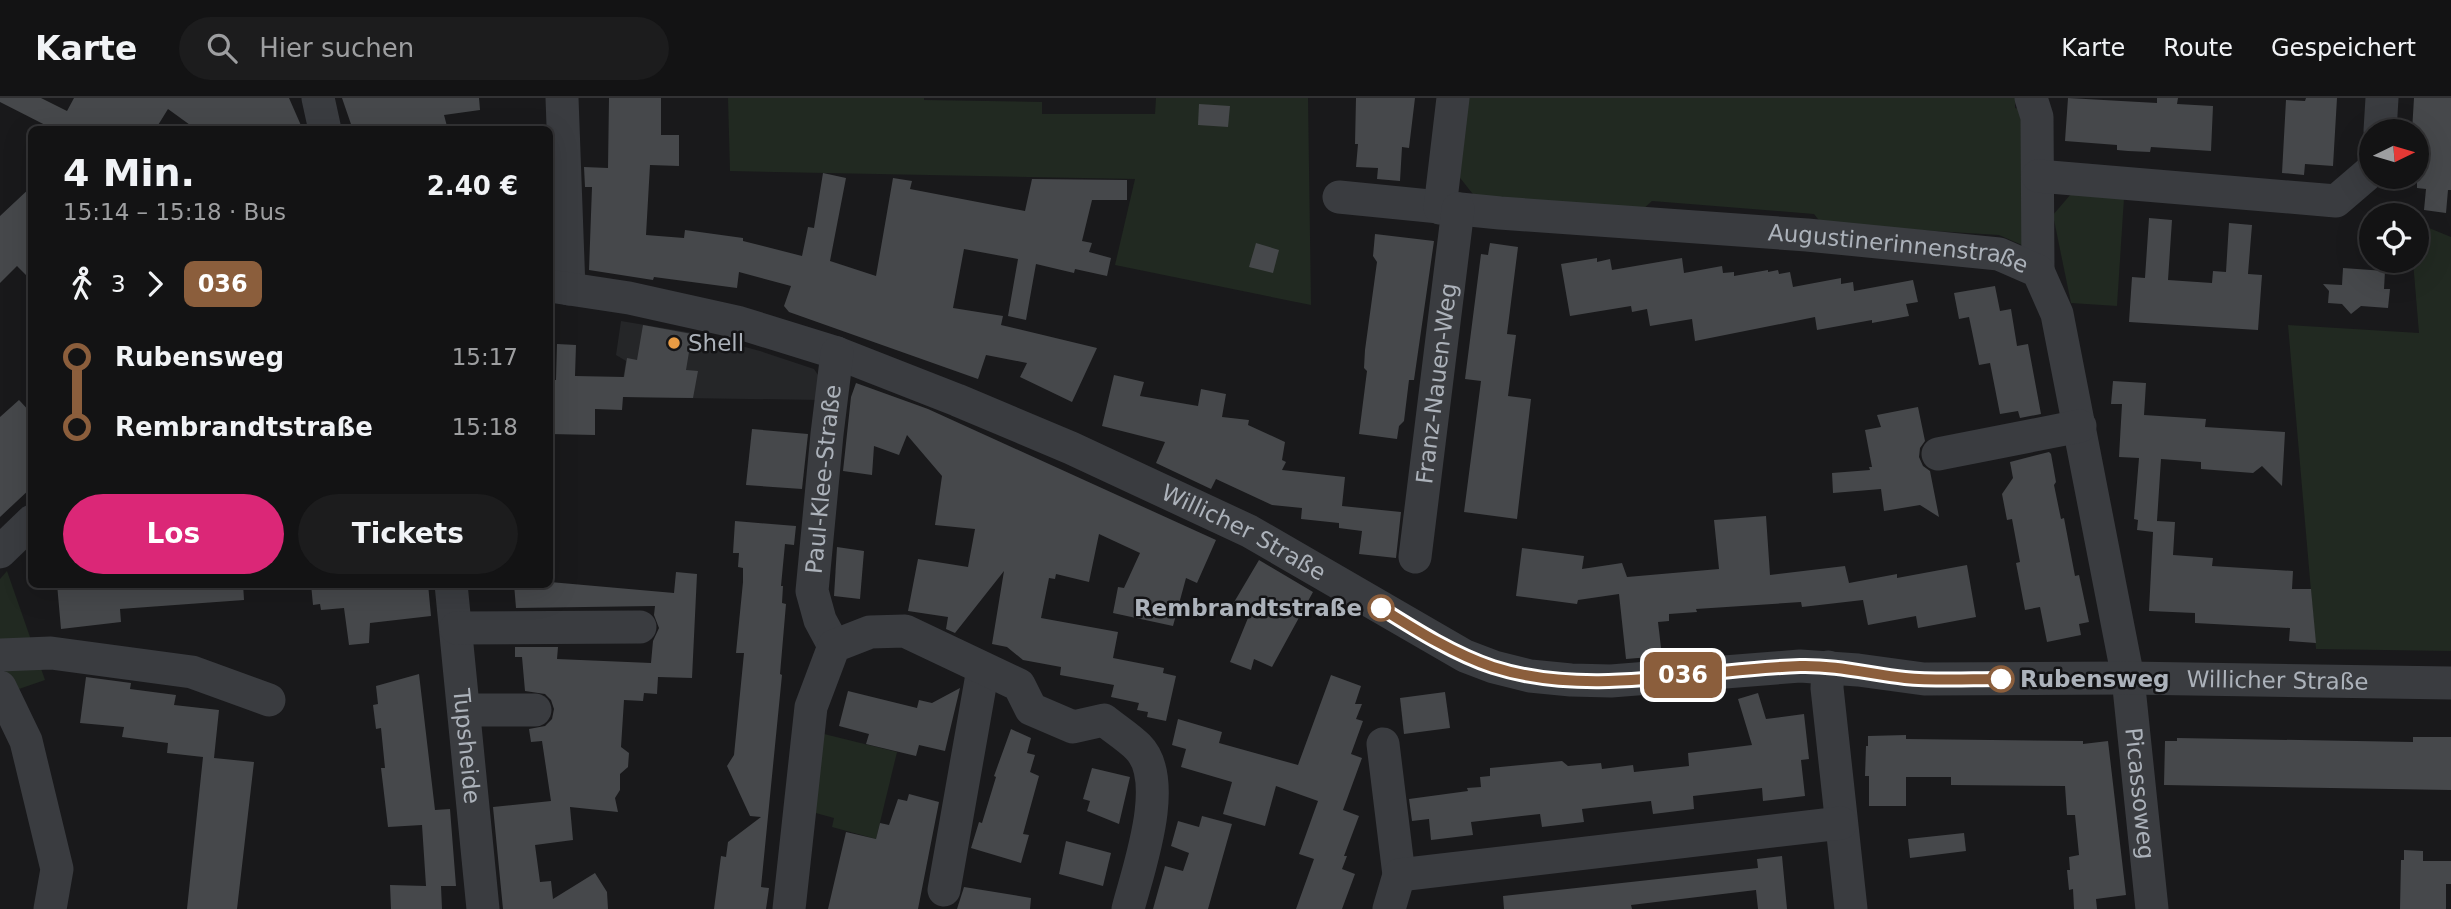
<!DOCTYPE html>
<html lang="de">
<head>
<meta charset="utf-8">
<style>
  :root { --surface:#131314; --page:#1c1c1d; --text:#f1f3f6; --muted:#9d9ea0; --line:#323234; --accent:#db2777 }
  body { margin:0; font-family:"DejaVu Sans",sans-serif; background:var(--page); color:var(--text); height:100vh; display:flex; flex-direction:column; font-size:26px; white-space:nowrap }
  * { box-sizing:border-box; margin:0 }
  p { font-size:23px; color:var(--muted) }
  .icon { flex:none; width:38px; height:38px; fill:none; stroke:currentColor; stroke-width:2; stroke-linecap:round; stroke-linejoin:round }
  .map { position:relative; flex:1; overflow:hidden }
  .sheet { position:absolute; left:28px; top:28px; width:525px; height:462px; display:flex; flex-direction:column; background:var(--surface); border-radius:10px; box-shadow:0 7px 28px #0002,0 0 0 2px var(--line) }
  .sheet>* { flex:none }
  .badge { padding:0 14px; border-radius:10px; font-size:24px; line-height:46px }
  .needle { width:46px; rotate:85deg }
  .fabs { position:absolute; left:2359px; top:21px; display:grid; gap:14px }
  .fabs a { display:grid; place-items:center; width:70px; height:70px; border-radius:50%; background:var(--surface); box-shadow:0 7px 28px #0002,0 0 0 2px var(--line); font-size:35px }
  .map>.badge { position:absolute; translate:-50% -50%; box-shadow:0 0 0 4px #fff }
  .legs { display:flex; align-items:center; gap:10px; height:77px; padding:0 35px; font-size:23px }
  .legs p { margin-inline-start:auto }
  .summary { display:flex; align-items:center; justify-content:space-between; height:119px; padding:0 35px }
  h1 { font-size:38px; font-weight:800; line-height:52px }
  .cta { display:flex; gap:14px; margin-top:auto; padding:14px 35px }
  .cta a { flex:1; height:80px; border-radius:42px; background:var(--accent); color:#fff; font-size:28px; font-weight:800; line-height:80px; text-align:center }
  .cta a+a { background:var(--page); color:var(--text) }
  ul { padding:0 35px; list-style:none }
  li { display:flex; align-items:center; gap:24px; height:70px; font-size:26px }
  li i { display:grid; place-items:center; width:10px; height:100%; margin:0 9px; background:currentColor }
  li i::after { content:''; width:18px; height:18px; margin:-9px; border:5px solid; border-radius:50%; background:var(--surface) }
  li p { margin-inline-start:auto }
  li:first-child i { background:linear-gradient(#0000 50%,currentColor 0) }
  li:last-child i { background:linear-gradient(currentColor 50%,#0000 0) }
  header { display:flex; align-items:center; gap:42px; box-sizing:border-box; height:98px; padding:0 35px; background:var(--surface); border-bottom:2px solid var(--line) }
  header strong { font-size:33px }
  nav { display:flex; gap:38px; margin-inline-start:auto; font-size:24px }
  .search { width:490px; height:63px; background:var(--page); display:flex; align-items:center; gap:18px; box-sizing:border-box; padding:0 24px; border-radius:38px; color:var(--muted); font-size:26px }
  .map>svg:first-child { display:block }
  .built { fill:#252628 }
  .green { fill:#212921 }
  .building { fill:#46484b }
  .lines { fill:none; stroke-linecap:round; stroke-linejoin:round }
  .minor { stroke:#3a3c40; stroke-width:33 }
  .line-1-casing { stroke:#fff; stroke-width:16 }
  .line-1 { stroke:#8b5e3c; stroke-width:10 }
  .poi-dot { fill:#e99c44; stroke:#141416; stroke-width:2.5 }
  .stop-1-dot { fill:#fff; stroke:#8b5e3c; stroke-width:3.5 }
  .labels { text-anchor:middle; stroke-width:5; stroke-linejoin:round; paint-order:stroke }
  .street-label { font-size:23px; fill:#acb2ba; stroke:#141416 }
  .poi-label { font-size:23px; fill:#acb2ba; stroke:#141416; text-anchor:start }
  .stop-label { font-size:23px; font-weight:bold; fill:#acb2ba; stroke:#141416; text-anchor:end }
</style>
</head>
<body>
<header>
<strong>Karte</strong>
<div class="search"><svg class="icon" aria-label="search" viewBox="0 0 24 24"><circle cx="10" cy="10" r="6"/><path d="M15 15l6 6"/></svg>Hier suchen</div>
<nav><a>Karte</a><a>Route</a><a>Gespeichert</a></nav>
</header>
<div class="map">
<svg width="2451" height="811" viewBox="0 0 2451 811">
  <rect width="100%" height="100%" fill="#19191b"/>
  <path class="built" d="M621,223L693,235L760,253L814,271L824,286L822,302L620,299L626,263L616,257Z"/>
  <g class="green">
    <path d="M728,0H924V2L1042,4V16H1155L1156,0H1308L1311,207L1115,167L1135,81L730,73Z"/>
    <path d="M1466,0H2015V10L2030,12L2031,151L1999,137L1822,126L1814,116L1652,103L1641,113L1476,100L1457,76Z"/>
    <path d="M2071,96L2124,100L2117,208L2071,205L2053,117Z"/>
    <path d="M2417,129L2429,130L2451,139V553L2316,551L2288,227L2419,235L2413,163H2417Z"/>
    <path d="M7,473L45,582L16,592L0,564V481Z"/>
    <path d="M820,635L897,654L876,741L832,729L834,720L812,714Z"/>
  </g>
  <g class="building">
    <path d="M0,0H41L67,13L74,0H289L303,32H197L168,11L155,32H55L0,4Z"/>
    <path d="M342,0H479L480,12L444,17L448,32H353Z"/>
    <path d="M609,0H661V37H679V68L650,67L646,137L684,140L685,132L743,140V143L802,158L808,129L814,130L823,75L846,80L830,163L876,178L893,80L912,83L910,91L1025,113L1032,81L1127,82V102H1092L1082,143L1092,145L1089,154L1111,160L1107,178L1075,171L1074,175L1036,166L1026,222L1008,218L1018,161L964,151L953,210L1003,218L1001,227L1097,250L1072,304L1020,279L1027,265L986,257L978,281L789,214L784,208L791,188L739,174L737,190L654,179L653,182L589,172L592,89H585L584,69L608,70Z"/>
    <path d="M1356,0H1415L1409,50L1402,49L1400,83L1377,81L1378,70L1356,69L1358,46H1355Z"/>
    <path d="M2068,0L2157,5V0H2178L2177,6L2213,8L2211,53L2151,49L2150,54L2128,53L2117,52V47L2065,43Z"/>
    <path d="M2306,0H2337L2333,68L2305,66L2304,77L2282,75L2286,2L2305,3Z"/>
    <path d="M2414,0H2451V92H2448L2446,115L2424,112L2426,91L2417,90V33H2412Z"/>
    <path d="M1199,6L1230,8L1228,29L1198,27Z"/>
    <path d="M32,88V183L17,168L0,185V118Z"/>
    <path d="M2149,120L2172,122L2168,182L2212,185L2213,173L2226,174L2229,125L2252,127L2248,176L2262,177L2258,232L2129,224L2132,179L2145,180Z"/>
    <path d="M1375,136L1434,143L1414,282H1409L1404,323L1399,328L1397,341L1359,336L1367,273L1364,270L1365,252L1377,164L1373,158Z"/>
    <path d="M1256,145L1279,152L1273,175L1249,169Z"/>
    <path d="M1490,145L1518,149L1507,236L1516,237L1508,298L1531,301L1517,421L1464,414L1481,283L1465,281L1481,156L1488,157Z"/>
    <path d="M1597,160V164L1610,161L1612,172L1682,160L1684,175L1722,168L1723,175L1734,174V178L1768,172V174L1778,172L1779,176L1790,174L1793,189L1841,180V186L1853,184L1854,193L1913,182L1918,204L1906,206L1909,218L1872,225V222L1817,232L1815,219L1695,243L1692,221L1650,228L1647,211L1632,214L1631,208L1570,218L1561,166Z"/>
    <path d="M2343,170L2385,173L2384,191H2390L2388,210L2361,208L2351,216L2342,206L2328,205L2329,193L2323,186L2342,187Z"/>
    <path d="M1995,188L2000,213L2011,211L2017,248L2028,246L2041,316L2020,320L2018,313L2000,316L1990,265L1979,267L1969,219L1959,221L1954,195Z"/>
    <path d="M643,227L692,236L686,272L698,273L693,300L623,299L622,312L595,311V337L550,336V282H556L557,246L576,247L575,278L624,279L627,260L637,262Z"/>
    <path d="M1114,277L1144,284L1140,298L1198,308L1201,291L1226,296L1222,319L1249,322L1248,327L1285,344L1282,362L1286,364L1282,372L1345,379L1342,408L1401,414L1396,460L1359,456L1362,433L1339,430V425L1301,421L1302,410L1272,407L1216,381L1211,391L1156,365L1165,344L1102,328Z"/>
    <path d="M2113,283L2146,285L2144,317L2206,321L2205,329L2285,334L2282,388L2262,368L2253,375L2201,371V364L2161,361L2157,423L2175,424L2173,457L2213,460L2212,468L2293,473L2292,491H2311L2316,545L2289,543L2290,530L2195,525V515L2149,513L2153,434L2137,432L2138,422L2134,421L2139,360L2119,359L2122,306H2111Z"/>
    <path d="M856,285L928,311L1216,442L1197,485L1186,480L1173,528L1113,515L1118,489L1124,490L1140,455L1099,436L1089,484L1056,476L1055,481L1049,480L1041,520L1118,534L1113,560L1164,570L1163,575L1176,578L1166,623L1147,619L1148,614L1137,612L1139,605L1111,599L1114,587L1060,577L1061,569L1023,562L1007,549L992,546L1004,473L955,535L946,531L948,519L908,513L918,461L968,469L975,431L935,427L942,378L907,337L899,357L874,348L872,377L843,373L851,299Z"/>
    <path d="M19,302L32,316V389L0,419V319Z"/>
    <path d="M1918,309L1925,343L1920,350L1919,359L1923,368L1930,373L1939,419L1920,407L1884,413L1881,391L1833,395L1832,375L1870,372L1869,369H1872L1865,332L1881,329L1877,317Z"/>
    <path d="M752,331L808,336L802,391L746,387Z"/>
    <path d="M2049,354L2051,356L2056,384L2054,387L2061,421L2064,420L2075,478L2079,477L2089,524L2079,526L2081,537L2047,544L2040,509L2025,512L2016,465L2020,464L2012,421L2007,422L2002,396L2013,380L2010,364Z"/>
    <path d="M1766,418L1770,477L1845,468L1849,485L1897,476V480L1967,467L1976,519L1918,530L1916,518L1868,527L1863,502L1802,509L1801,504L1696,511L1697,514L1669,516V523L1658,524L1662,558L1626,561L1619,496L1578,502L1577,506L1516,498L1522,450L1584,458L1582,471L1622,465L1627,479L1719,471L1714,422Z"/>
    <path d="M735,423L796,428L794,447L785,446L781,488H783L782,505L786,506L780,576L782,577L761,789L769,790L766,811H714L721,758L726,759L728,744L761,719L750,718L727,668L734,657L744,555H736L743,484V470L738,469L739,455H733Z"/>
    <path d="M837,449L864,453L860,501L834,498Z"/>
    <path d="M1259,462L1313,494L1272,569L1254,561L1251,572L1230,564L1248,520L1230,511Z"/>
    <path d="M676,474L697,476L692,580L658,579L657,596L644,595L643,603L624,602L621,649L629,655L628,669L620,676V692L615,700L618,714L570,709L573,742L535,747L540,784L551,783L553,801L595,775L607,794L608,811H503L493,709L551,703L542,643L531,644L529,631L545,628L552,621L554,611L551,602L545,596L525,593L522,559H515V549H558L557,561L651,565L653,543L659,530L654,517L655,508L516,510L514,486H550V484L674,495Z"/>
    <path d="M57,486H243L244,502L120,511L121,524L61,531Z"/>
    <path d="M311,486H371V489L428,486L431,518L370,525L369,545L349,547L344,510L321,512L320,506L313,507Z"/>
    <path d="M419,576L435,712L450,711L456,788H441L442,811H391L390,787L426,788L422,727L388,729L381,670H385L381,630L376,631L373,607L378,606L376,588Z"/>
    <path d="M1331,577L1361,588L1355,606H1362L1356,621L1363,623L1351,656L1362,660L1343,712L1359,718L1344,758H1347L1342,771L1355,776L1342,811H1296L1314,761L1299,756L1318,703L1276,688L1265,728L1223,716L1232,684L1181,669L1186,651L1172,647L1178,621L1222,634L1219,645L1298,667Z"/>
    <path d="M86,579L131,585L130,591L176,597L174,607L219,612L214,660L254,664L237,811H187L203,659L167,655L168,645L122,639L124,629L80,625Z"/>
    <path d="M960,590L945,653L919,647L916,658L866,646L869,636L839,628L848,593L917,610L919,602L932,605Z"/>
    <path d="M1445,594L1450,630L1404,636L1400,600Z"/>
    <path d="M1758,595L1766,621L1804,616L1809,661L1801,662L1805,698L1763,703L1762,690L1693,698L1694,711L1653,716L1651,703L1582,711L1584,724L1542,729L1540,716L1471,724L1473,737L1431,742L1429,721L1412,723L1409,701L1468,693L1467,690L1481,689L1480,679L1490,678V670L1562,663L1568,668L1601,665L1602,671L1633,667L1634,674L1689,668L1688,655L1752,647L1738,601Z"/>
    <path d="M1011,631L1031,640L1027,655L1035,657L1030,674L1039,678L1023,736L1029,737L1021,765L971,750L979,724L982,725L996,679L994,678Z"/>
    <path d="M1906,637V641L2083,643V646L2108,643L2126,797L2096,801L2097,811H2074L2073,791L2069,792L2067,772H2070L2069,759L2079,757L2075,717H2067L2065,688L1951,687V679H1906V708H1869V678H1865L1866,648H1868V638Z"/>
    <path d="M2413,639H2451V692L2164,687L2165,643H2177V640L2413,644Z"/>
    <path d="M1092,670L1130,679L1119,726L1087,713L1090,703L1083,701Z"/>
    <path d="M909,696L939,704L918,811H828L846,734L876,741L880,725L889,727L898,701L907,703Z"/>
    <path d="M1202,718L1232,726L1208,811H1153L1165,768L1183,773L1189,755L1171,748L1178,723L1199,729Z"/>
    <path d="M1964,735L1966,753L1910,760L1908,741Z"/>
    <path d="M1066,743L1111,755L1103,788L1059,776Z"/>
    <path d="M2404,752L2423,753V763H2451V786H2446V811H2400L2401,762H2404Z"/>
    <path d="M1782,758L1787,811H1758L1756,792L1631,807L1632,811H1504L1503,798L1758,770L1757,761Z"/>
    <path d="M964,789L1031,800L1030,811H957Z"/>
  </g>
  <g class="lines">
    <g class="minor">
      <path d="M318,0L325,32"/>
      <path d="M562,0L569,191"/>
      <path d="M2031,0L2037,19L2038,173"/>
      <path d="M2380,33L2382,0"/>
      <path d="M2038,78L2336,103L2371,73"/>
      <path id="s1" d="M1339,99L1500,115L1807,137L1999,156L2038,173L2057,216L2128,580L2152,811"/>
      <path d="M1440,110L1453,0"/>
      <path id="s2" d="M550,188L629,200L737,224L837,255L957,302L1071,350L1249,433L1465,558L1494,569L1530,578L1571,582L1611,583L1800,568L1858,572L1924,581L2128,580L2451,585"/>
      <path d="M1938,356L2080,328"/>
      <path d="M0,454L32,423"/>
      <path id="s3" d="M1415,459L1458,111"/>
      <path id="s4" d="M451,486L483,811"/>
      <path d="M456,530L640,529"/>
      <path id="s5" d="M834,548L820,522L812,493L827,336L837,255"/>
      <path d="M0,557L51,555L192,574L269,602"/>
      <path d="M1828,569L1827,590L1851,811"/>
      <path d="M0,589L26,643L57,771L50,811"/>
      <path d="M464,612H535"/>
      <path d="M1383,646L1399,777"/>
      <path d="M944,792L983,571"/>
      <path d="M789,811L811,609L834,548L870,534L905,533L1019,587L1031,611L1073,629L1104,622C1115,631 1128,639 1138,649C1171,682 1138,772 1128,811"/>
      <path d="M1389,811L1399,777L1841,725"/>
    </g>
  </g>
  <g class="lines">
    <g class="line-1-casing">
      <path id="line-1" d="M1381,510C1416,532 1454,556 1493,569C1589,600 1701,571 1800,568C1835,567 1870,576 1905,580C1936,583 1969,581 2001,581"/>
    </g>
    <use href="#line-1" class="line-1"/>
  </g>
  <circle class="poi-dot" cx="674" cy="245" r="7"/>
  <g class="stop-1-dot">
    <circle cx="1381" cy="510" r="12"/>
    <circle cx="2001" cy="581" r="12"/>
  </g>
  <g class="labels">
    <g class="street-label">
      <text dy="8" stroke="none"><textPath href="#s1" startOffset="562">Augustinerinnenstraße</textPath></text>
      <text dy="8" stroke="none"><textPath href="#s3" startOffset="175">Franz-Nauen-Weg</textPath></text>
      <text dy="8" stroke="none"><textPath href="#s5" startOffset="172">Paul-Klee-Straße</textPath></text>
      <text dy="8" stroke="none"><textPath href="#s2" startOffset="740">Willicher Straße</textPath></text>
      <text dy="8" stroke="none"><textPath href="#s2" startOffset="1811">Willicher Straße</textPath></text>
      <text dy="8" stroke="none"><textPath href="#s4" startOffset="163">Tupsheide</textPath></text>
      <text dy="8" stroke="none"><textPath href="#s1" startOffset="1239">Picassoweg</textPath></text>
    </g>
    <g class="poi-label">
      <text x="688" y="253">Shell</text>
    </g>
    <g class="stop-label">
      <text x="1362" y="518">Rembrandtstraße</text>
      <text x="2020" y="589" text-anchor="start">Rubensweg</text>
    </g>
  </g>
</svg>
<div class="fabs">
<a><svg class="needle" viewBox="-14 -14 28 28"><path d="M0-13l5 13h-10z" fill="#e53935"/><path d="M0 13l5-13h-10z" fill="#9d9ea0"/></svg></a>
<a><svg class="icon" aria-label="locate" viewBox="0 0 24 24"><circle cx="12" cy="12" r="6"/><path d="M12 2v4M12 18v4M2 12h4M18 12h4"/></svg></a>
</div>
<b class="badge" style="left:1683px;top:577px;background:#8b5e3c;color:#fff">036</b>
<section class="sheet">
<div class="summary"><div><h1>4 Min.</h1><p>15:14 – 15:18 · Bus</p></div><b>2.40 €</b></div>
<div class="legs"><svg class="icon" aria-label="walk" viewBox="0 0 24 24"><circle cx="13" cy="4" r="2"/><path d="M13 8l-2 6 4 7M11 14l-3 7M7 12l3-4h3l4 4"/></svg>3<svg class="icon" aria-label="forward" viewBox="0 0 24 24"><path d="M9 5l7 7-7 7"/></svg><b class="badge" style="background:#8b5e3c;color:#fff">036</b></div>
<ul>
<li><i style="color:#8b5e3c"></i><b>Rubensweg</b><p>15:17</p></li>
<li><i style="color:#8b5e3c"></i><b>Rembrandtstraße</b><p>15:18</p></li>
</ul>
<div class="cta"><a>Los</a><a>Tickets</a></div>
</section>
</div>
</body>
</html>
